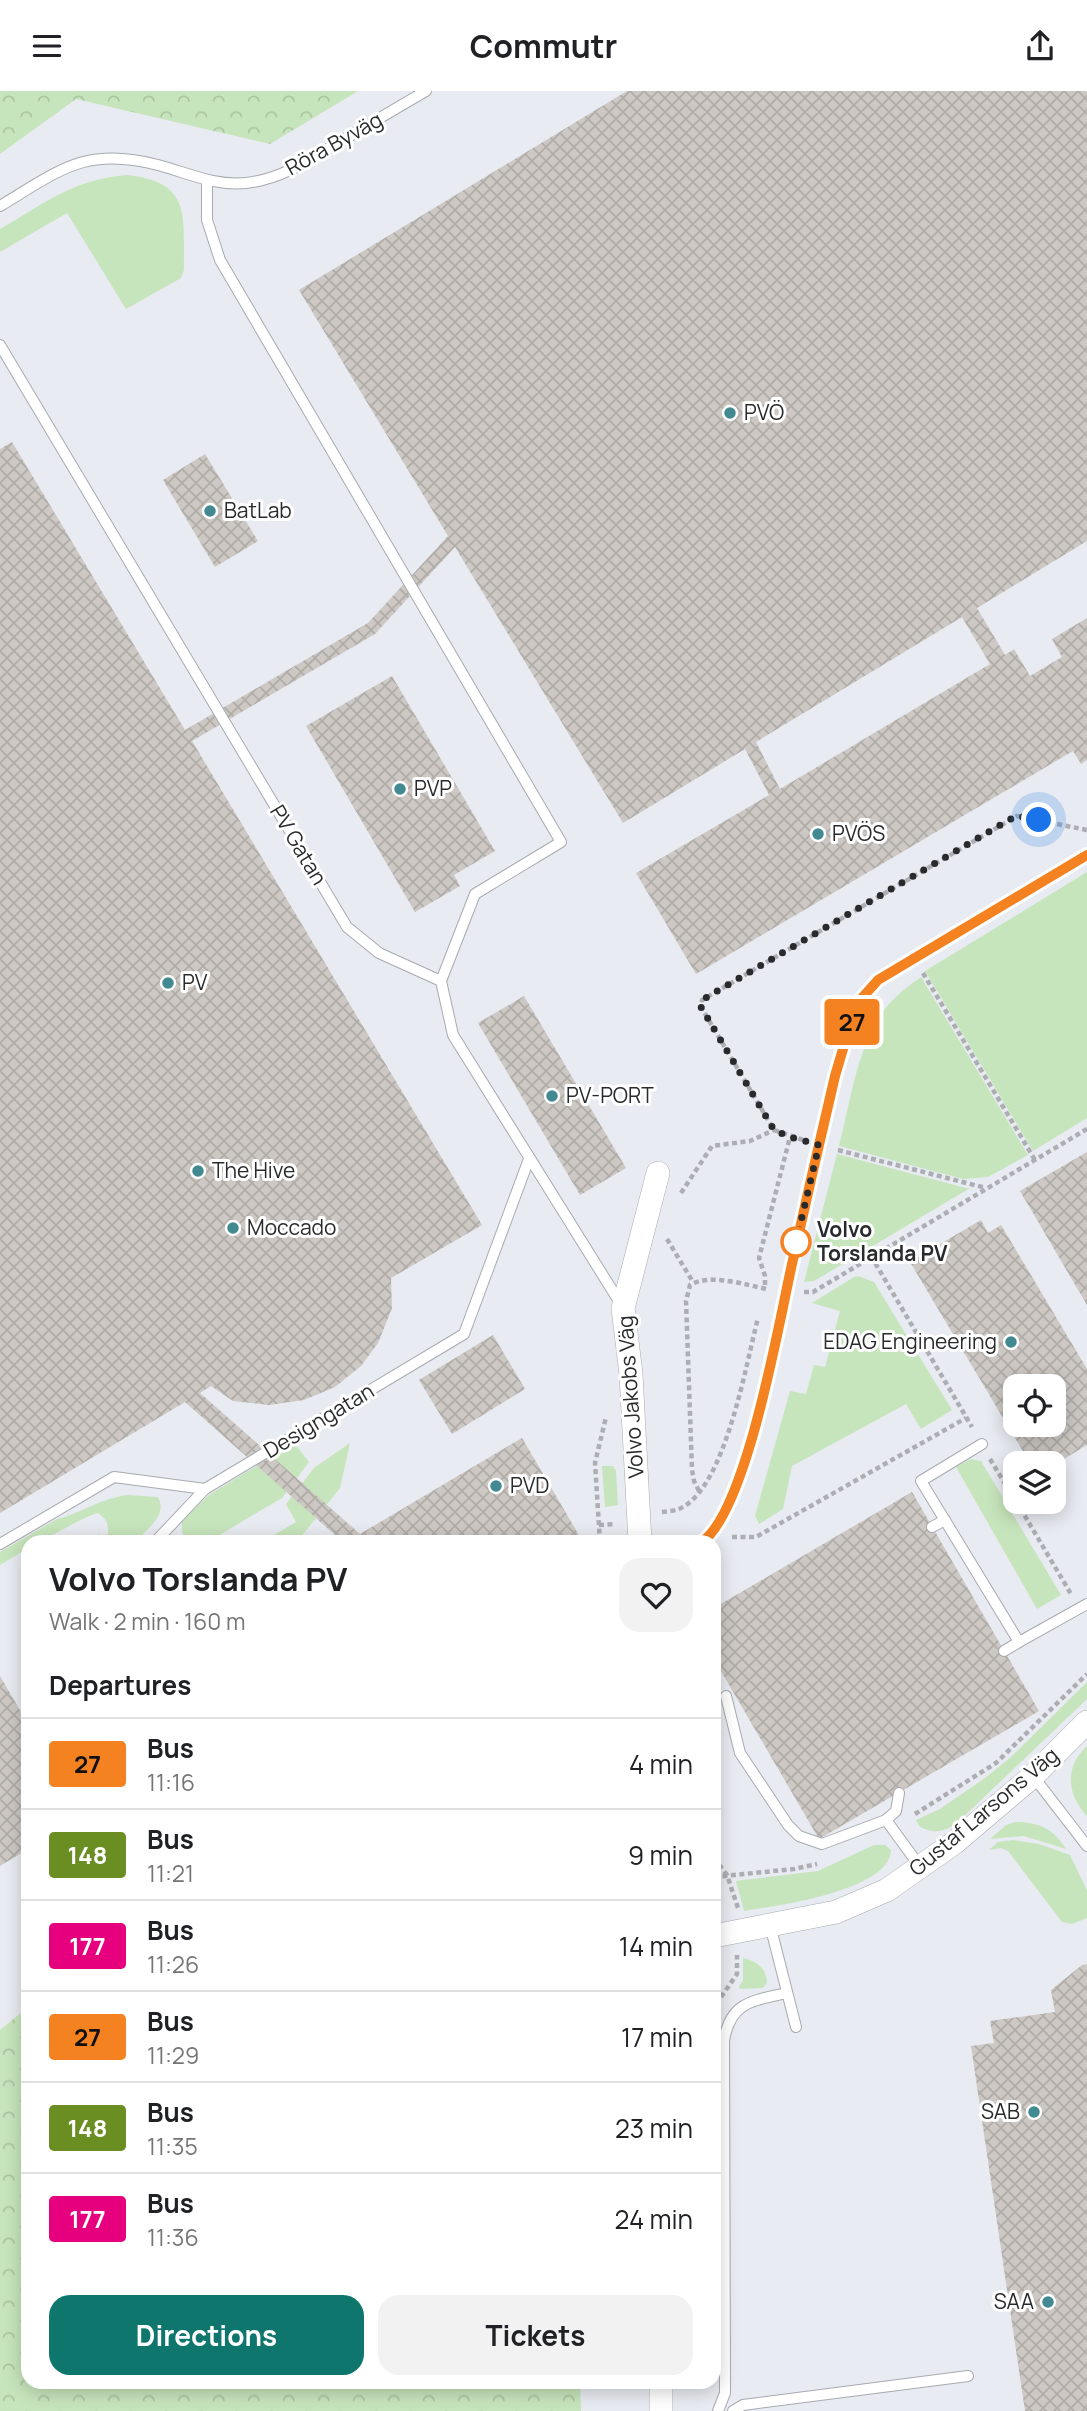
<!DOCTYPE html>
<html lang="en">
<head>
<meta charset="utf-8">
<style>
  :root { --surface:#fff; --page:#f2f2f2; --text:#202124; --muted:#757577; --line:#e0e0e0; --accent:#0f766e }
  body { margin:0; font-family:Manrope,sans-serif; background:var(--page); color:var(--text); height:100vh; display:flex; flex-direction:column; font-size:26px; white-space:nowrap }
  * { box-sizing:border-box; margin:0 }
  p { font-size:23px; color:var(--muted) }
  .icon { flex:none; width:38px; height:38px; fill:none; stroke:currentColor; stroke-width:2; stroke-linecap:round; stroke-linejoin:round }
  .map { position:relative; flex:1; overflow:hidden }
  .sheet { position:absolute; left:21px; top:1444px; width:700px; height:854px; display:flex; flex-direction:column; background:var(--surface); border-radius:21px; box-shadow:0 4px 18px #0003 }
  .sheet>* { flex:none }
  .badge { padding:0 14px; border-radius:5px; font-size:24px; line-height:46px }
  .fabs { position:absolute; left:1003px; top:1283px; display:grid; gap:14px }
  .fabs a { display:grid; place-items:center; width:63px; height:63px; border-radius:14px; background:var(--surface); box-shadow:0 4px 18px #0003; font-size:35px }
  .you { position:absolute; width:35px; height:35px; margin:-18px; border:5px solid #fff; border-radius:50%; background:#1a73e8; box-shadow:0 0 0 10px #1a73e833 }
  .map>.badge { position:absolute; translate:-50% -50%; box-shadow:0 0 0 4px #fff }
  h2 { padding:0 28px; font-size:26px; line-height:63px }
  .round { display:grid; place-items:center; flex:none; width:74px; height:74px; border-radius:21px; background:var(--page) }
  .head { display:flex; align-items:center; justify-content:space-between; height:119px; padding:0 28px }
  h1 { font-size:33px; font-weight:700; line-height:52px }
  .cta { display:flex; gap:14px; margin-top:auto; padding:14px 28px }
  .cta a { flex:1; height:80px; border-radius:21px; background:var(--accent); color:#fff; font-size:28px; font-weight:700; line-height:80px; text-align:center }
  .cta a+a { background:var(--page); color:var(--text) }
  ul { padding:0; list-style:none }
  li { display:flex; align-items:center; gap:21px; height:91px; padding:0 28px; border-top:2px solid var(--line) }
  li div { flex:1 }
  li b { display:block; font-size:26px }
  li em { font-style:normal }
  li .badge { min-width:77px; font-weight:700; text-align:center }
  header { display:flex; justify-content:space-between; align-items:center; height:91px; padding:0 28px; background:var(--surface); font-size:32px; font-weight:700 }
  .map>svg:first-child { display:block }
  .green { fill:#c7e5bc }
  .forest { fill:url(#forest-crowns) }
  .building { fill:url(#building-cross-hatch); fill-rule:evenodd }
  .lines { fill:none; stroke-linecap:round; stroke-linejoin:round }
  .service-casing { stroke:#a7aab0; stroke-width:12 }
  .minor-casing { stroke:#a7aab0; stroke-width:24 }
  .path { stroke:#acaeb3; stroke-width:4.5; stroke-dasharray:5 3.5; stroke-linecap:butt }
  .service { stroke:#fff; stroke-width:10 }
  .minor { stroke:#fff; stroke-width:23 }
  .line-casing { stroke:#fff; stroke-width:16 }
  .line { stroke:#f58220; stroke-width:10 }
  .walk { stroke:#292a2c; stroke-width:7; stroke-dasharray:0 12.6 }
  .poi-dot { fill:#428992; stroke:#fff; stroke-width:2.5 }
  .stop-dot { fill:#fff; stroke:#f58220; stroke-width:3.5 }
  .labels { text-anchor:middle; stroke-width:6; stroke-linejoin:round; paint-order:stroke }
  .street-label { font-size:21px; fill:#292a2c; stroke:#fff }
  .poi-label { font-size:21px; fill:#292a2c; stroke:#fff; text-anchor:start }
  .stop-label { font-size:21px; font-weight:bold; fill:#292a2c; stroke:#fff; text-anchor:start }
</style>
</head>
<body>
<header><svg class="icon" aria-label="menu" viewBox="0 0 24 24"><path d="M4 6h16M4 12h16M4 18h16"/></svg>Commutr<svg class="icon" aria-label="share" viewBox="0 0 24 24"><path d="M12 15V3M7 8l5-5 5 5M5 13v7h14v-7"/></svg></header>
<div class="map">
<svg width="1087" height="2320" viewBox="0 0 1087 2320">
  <defs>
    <pattern id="forest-crowns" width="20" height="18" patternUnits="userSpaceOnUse" patternTransform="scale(1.75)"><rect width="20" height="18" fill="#c7e5bc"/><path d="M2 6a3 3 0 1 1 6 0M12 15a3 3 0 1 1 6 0" fill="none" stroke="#abc5a2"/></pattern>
    <pattern id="building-cross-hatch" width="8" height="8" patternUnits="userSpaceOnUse" patternTransform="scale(1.75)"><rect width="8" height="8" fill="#cdc8c3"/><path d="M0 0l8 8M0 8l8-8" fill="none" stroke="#b0aca8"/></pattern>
  </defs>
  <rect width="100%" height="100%" fill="#e8ebf1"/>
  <g class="green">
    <path d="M127,84C193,91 183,126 184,179L181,187L126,218L67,122L0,161V138C45,112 74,88 127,84Z"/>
    <path d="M1087,781V1027L1033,1060L925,880Z"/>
    <path d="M921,886L1028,1064L988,1086L963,1088L839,1055C850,1014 858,951 885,918C895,905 908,895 921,886Z"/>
    <path d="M837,1063L966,1097H970L814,1190L804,1191Z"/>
    <path d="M858,1185L874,1191L952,1319L921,1338L906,1313L792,1375L783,1418L759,1433L755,1425L790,1300L806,1303L814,1274L825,1276L840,1220L812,1212L854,1186Z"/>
    <path d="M294,1352L309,1371L282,1407L221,1443L225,1451H186L182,1441V1430L209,1404Z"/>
    <path d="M350,1352L340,1397L300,1447L295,1451H262L296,1431L286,1413L314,1377Z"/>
    <path d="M971,1368L981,1370L1061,1504L1037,1518L956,1376Z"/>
    <path d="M602,1375H613L616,1380L618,1414L605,1416Z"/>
    <path d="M127,1404L158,1406C168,1424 147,1438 135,1451H103L98,1441L102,1445L108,1443C109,1434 106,1427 98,1422C76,1428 48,1451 28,1451V1457L0,1474V1461L57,1428C82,1422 99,1408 127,1404Z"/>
    <path d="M1087,1591V1608L957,1732C944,1741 935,1743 920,1736L916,1729L940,1718L985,1687L1011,1666Z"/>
    <path d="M1087,1655V1725C1067,1704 1064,1676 1087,1655Z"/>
    <path d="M1015,1731C1038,1731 1053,1737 1066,1758L1024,1745L990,1748L1006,1734Z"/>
    <path d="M1013,1749L1039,1753L1070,1764L1087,1799V1827L1072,1833L1062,1831L1008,1760L1001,1757L989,1759L998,1751Z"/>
    <path d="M874,1754H885L891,1759C890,1800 775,1815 744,1820L736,1790L818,1780Z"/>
    <path d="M743,1867C757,1870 767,1878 767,1892L763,1897L740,1898L739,1895L743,1890Z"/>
  </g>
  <g class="forest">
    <path d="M0,0H358L270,53L76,8L0,63Z"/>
    <path d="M28,1916V2291H580L581,2320H0V1939Z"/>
  </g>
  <g class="building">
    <path d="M627,0H1087V450L977,517L1005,564L1014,558L1030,585L1062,566L1052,548L1087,527V669L1081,673L1073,660L696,883L636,782L769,704L745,658L623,732L455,456L375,543L192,650L482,1134L391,1187L392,1217L378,1252L361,1275L335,1296L304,1309L269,1314L233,1310L211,1295L200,1302L360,1443L522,1347L583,1451H343L185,1311L0,1422V358L12,351L185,639L368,532L448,445L299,199ZM962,526L990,573L780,698L756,651Z"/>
    <path d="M205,363L258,450L215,476L163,389Z"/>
    <path d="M392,585L495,760L454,784L460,795L415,821L306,635Z"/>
    <path d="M524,905L626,1077L580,1104L478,932Z"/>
    <path d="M1087,1061V1214L1020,1100Z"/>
    <path d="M981,1129L988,1142L1001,1134L1087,1278V1354L1054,1374V1372H1030L910,1171ZM1015,1295H1054V1334H1015Z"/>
    <path d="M493,1244L525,1298L452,1343L419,1289Z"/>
    <path d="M912,1401L1039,1620L819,1748L714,1568V1517Z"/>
    <path d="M0,1585L28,1633V1758L0,1775Z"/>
    <path d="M1087,1873V2320H1025L971,1955L994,1952L990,1930L1055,1921L1051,1899L1082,1874Z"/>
  </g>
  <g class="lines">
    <g class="service-casing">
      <g id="service">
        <path d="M207,90V129L220,169L561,751L475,803L441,890"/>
        <path d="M0,115C60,79 85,55 158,74C188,82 214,95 246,92C283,88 312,67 343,49C370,33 398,16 426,0"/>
        <path d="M0,254L347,836L379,862L441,890L453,944L622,1215"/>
        <path d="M982,1353L921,1390L1019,1551L1087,1513"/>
        <path d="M932,1436L945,1429"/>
        <path d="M155,1451L205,1398"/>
        <path d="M702,1451C747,1419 779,1231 792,1173C806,1110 820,1048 835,985L848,941L861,907L878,889L1087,764"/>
        <path d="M0,1453L114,1386L205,1398L464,1243L529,1068"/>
        <path d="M1004,1560L1019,1551"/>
        <path d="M726,1605L740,1662L788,1734L799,1745L822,1753L886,1729L921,1777"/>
        <path d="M1033,1685L1087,1755"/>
        <path d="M886,1729L896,1720L899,1702"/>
        <path d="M770,1834L796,1936"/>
        <path d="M718,2320L725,2302L724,1949C731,1910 753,1910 787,1902"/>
        <path d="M733,2320L743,2314L968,2285"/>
      </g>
    </g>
    <g class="minor-casing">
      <g id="minor">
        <path d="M640,1451L631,1283L623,1217L658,1082"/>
        <path d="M714,1845L836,1821L887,1799L954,1752L1033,1685L1087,1631"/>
        <path d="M661,2291V2320"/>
      </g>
    </g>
    <g class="path">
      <path d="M923,882L1035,1069"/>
      <path d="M803,1049L774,1039L701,916L702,909L1017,725L1087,739"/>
      <path d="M838,1059L986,1097"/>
      <path d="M681,1102L712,1055L750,1050L774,1039"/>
      <path d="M667,1148L693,1191"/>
      <path d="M871,1165L972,1336"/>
      <path d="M765,1194V1185L759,1167L790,1046"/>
      <path d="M804,1201H813L1087,1038"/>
      <path d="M990,1368L1015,1409"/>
      <path d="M699,1400L694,1390L692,1379L686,1210L690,1194C710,1182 746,1194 767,1198"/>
      <path d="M1016,1410L1071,1503"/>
      <path d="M662,1421C669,1420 677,1420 683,1416C726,1392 746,1273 758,1227"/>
      <path d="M599,1434L616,1433"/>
      <path d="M732,1446H756L966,1327"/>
      <path d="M600,1451L595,1372L606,1326"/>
      <path d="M915,1723L996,1672L1087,1583"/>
      <path d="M714,1767L727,1784L738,1817"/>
      <path d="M714,1786L794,1778L817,1773"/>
      <path d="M721,1906L737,1883V1864"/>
    </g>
    <use href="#service" class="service"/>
    <use href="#minor" class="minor"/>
  </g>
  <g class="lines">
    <g class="line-casing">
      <path id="line" d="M702,1451C747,1419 779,1231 792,1173C806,1110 820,1048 835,985L848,941L861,908L878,889L1087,764"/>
    </g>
    <use href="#line" class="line"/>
    <path class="walk" d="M796,1151L819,1054L790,1046L774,1039L701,916L702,909L1009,729L1017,725L1039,729"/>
  </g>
  <g class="poi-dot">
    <circle cx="730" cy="322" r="7"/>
    <circle cx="210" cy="420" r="7"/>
    <circle cx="400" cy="698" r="7"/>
    <circle cx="818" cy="743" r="7"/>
    <circle cx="168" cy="892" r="7"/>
    <circle cx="552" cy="1005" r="7"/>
    <circle cx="198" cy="1080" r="7"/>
    <circle cx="233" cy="1137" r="7"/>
    <circle cx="1011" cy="1251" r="7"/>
    <circle cx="496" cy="1395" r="7"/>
    <circle cx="1034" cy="2021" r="7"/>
    <circle cx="1048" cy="2211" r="7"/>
  </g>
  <circle class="stop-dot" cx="796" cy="1151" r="14"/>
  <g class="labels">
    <g class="street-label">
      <text transform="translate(334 53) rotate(-29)" y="7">Röra Byväg</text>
      <text transform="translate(298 754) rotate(59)" y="7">PV Gatan</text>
      <text transform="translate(631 1306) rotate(-94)" y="7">Volvo Jakobs Väg</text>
      <text transform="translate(319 1330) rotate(-31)" y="7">Designgatan</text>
      <text transform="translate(984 1721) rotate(-40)" y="7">Gustaf Larsons Väg</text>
    </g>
    <g class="poi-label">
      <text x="744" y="329">PVÖ</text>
      <text x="224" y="427">BatLab</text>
      <text x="414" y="705">PVP</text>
      <text x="832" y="750">PVÖS</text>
      <text x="182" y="899">PV</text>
      <text x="566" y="1012">PV-PORT</text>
      <text x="212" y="1087">The Hive</text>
      <text x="247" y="1144">Moccado</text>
      <text x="997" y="1258" text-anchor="end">EDAG Engineering</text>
      <text x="510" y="1402">PVD</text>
      <text x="1020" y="2028" text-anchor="end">SAB</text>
      <text x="1034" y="2218" text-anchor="end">SAA</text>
    </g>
    <g class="stop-label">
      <text x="817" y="1146">Volvo<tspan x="817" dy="24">Torslanda PV</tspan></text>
    </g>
  </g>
</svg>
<div class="fabs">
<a><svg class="icon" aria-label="locate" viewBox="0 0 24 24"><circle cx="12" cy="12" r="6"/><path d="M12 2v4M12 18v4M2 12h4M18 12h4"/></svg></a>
<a><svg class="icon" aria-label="layers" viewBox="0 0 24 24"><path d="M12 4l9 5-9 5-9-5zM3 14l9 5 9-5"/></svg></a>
</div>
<div class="you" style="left:1039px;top:729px"></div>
<b class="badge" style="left:852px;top:931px;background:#f58220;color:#111">27</b>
<section class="sheet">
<div class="head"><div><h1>Volvo Torslanda PV</h1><p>Walk · 2 min · 160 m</p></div><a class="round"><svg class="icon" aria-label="heart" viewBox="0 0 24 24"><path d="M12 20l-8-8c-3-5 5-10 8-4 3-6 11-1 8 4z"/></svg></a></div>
<h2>Departures</h2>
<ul>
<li><span class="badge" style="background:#f58220;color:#111">27</span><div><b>Bus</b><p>11:16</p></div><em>4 min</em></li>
<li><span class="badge" style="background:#6b8e23;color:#fff">148</span><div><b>Bus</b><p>11:21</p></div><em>9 min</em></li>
<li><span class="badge" style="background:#e6007e;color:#fff">177</span><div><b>Bus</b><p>11:26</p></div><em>14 min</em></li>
<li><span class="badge" style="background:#f58220;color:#111">27</span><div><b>Bus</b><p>11:29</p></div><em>17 min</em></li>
<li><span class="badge" style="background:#6b8e23;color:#fff">148</span><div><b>Bus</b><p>11:35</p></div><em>23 min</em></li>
<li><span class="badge" style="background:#e6007e;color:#fff">177</span><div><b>Bus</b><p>11:36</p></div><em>24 min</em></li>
</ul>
<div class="cta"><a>Directions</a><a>Tickets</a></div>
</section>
</div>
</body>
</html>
